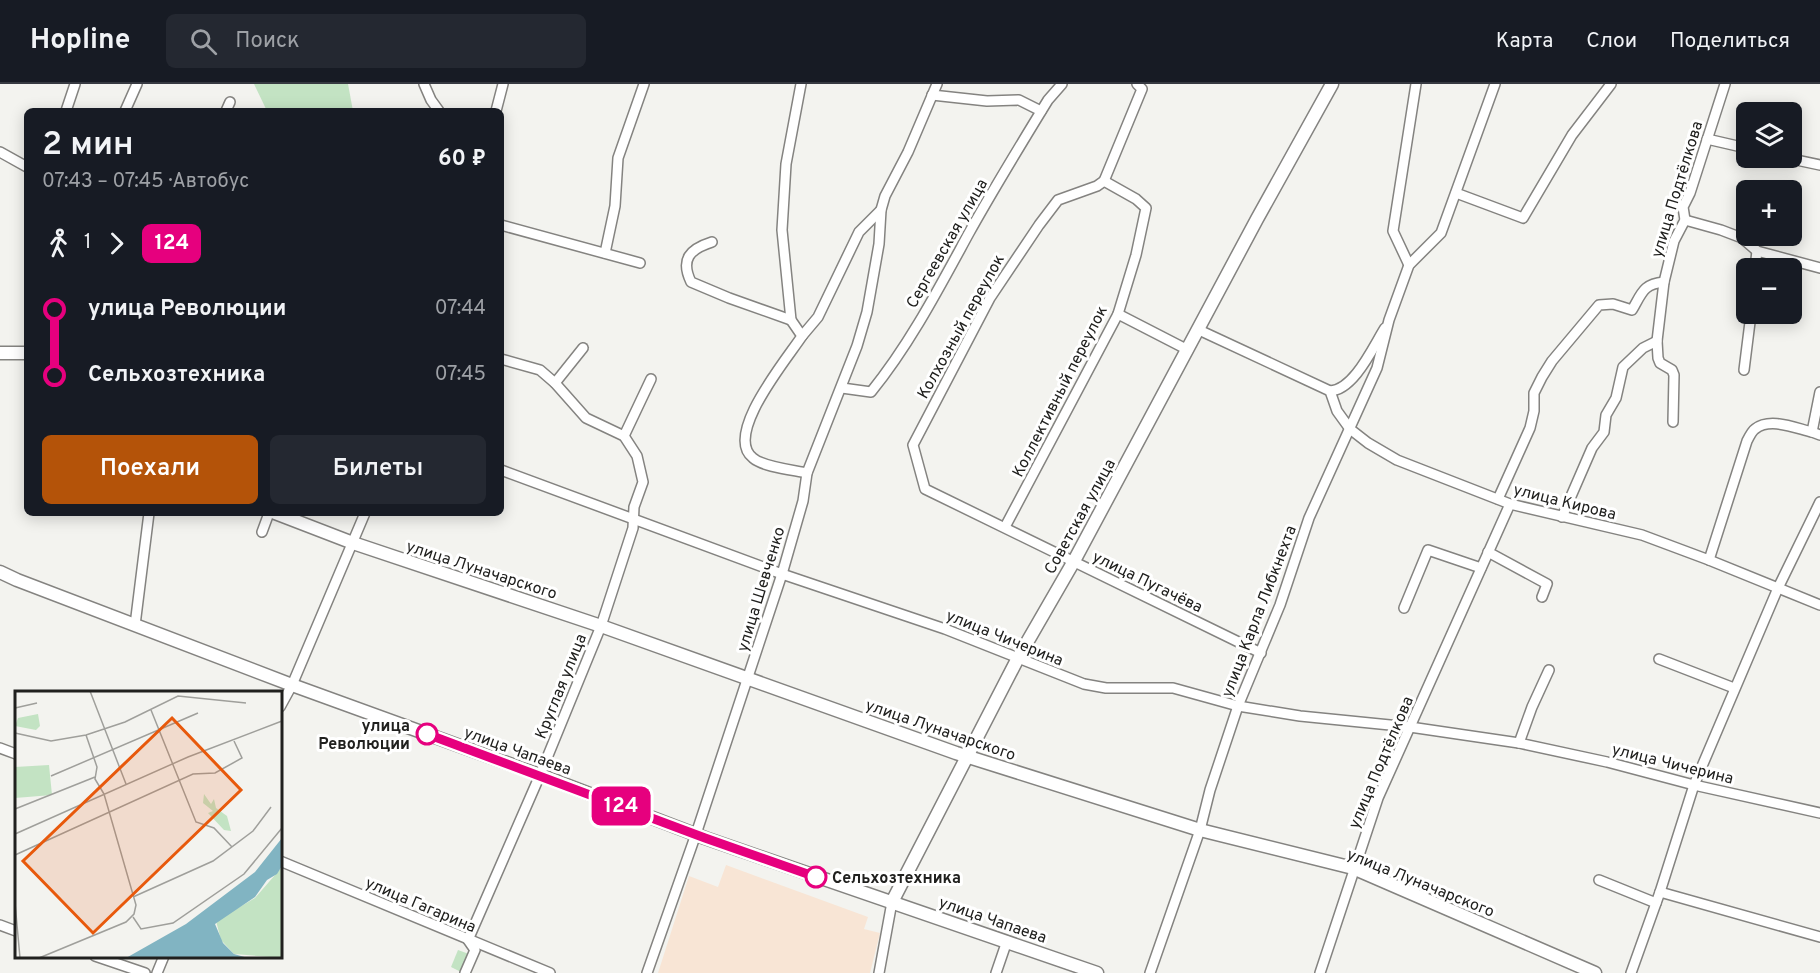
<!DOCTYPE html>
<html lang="ru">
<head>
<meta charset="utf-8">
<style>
  :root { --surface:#171b24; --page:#242831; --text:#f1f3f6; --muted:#9ea1a6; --line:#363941; --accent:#b45309 }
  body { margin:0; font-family:Overpass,sans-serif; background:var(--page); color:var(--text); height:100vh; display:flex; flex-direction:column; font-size:22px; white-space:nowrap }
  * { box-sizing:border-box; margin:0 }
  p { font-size:20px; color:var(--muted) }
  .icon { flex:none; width:33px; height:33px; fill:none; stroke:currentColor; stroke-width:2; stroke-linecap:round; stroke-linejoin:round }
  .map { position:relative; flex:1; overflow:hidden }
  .details { position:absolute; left:24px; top:24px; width:480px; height:408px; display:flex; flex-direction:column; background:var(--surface); border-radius:9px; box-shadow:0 3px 15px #0003 }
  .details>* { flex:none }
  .badge { padding:0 12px; border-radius:9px; font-size:21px; line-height:39px }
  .fabs { position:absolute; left:1736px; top:18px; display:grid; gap:12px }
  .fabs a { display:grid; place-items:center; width:66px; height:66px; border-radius:9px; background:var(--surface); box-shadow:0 3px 15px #0003; font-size:30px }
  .map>.badge { position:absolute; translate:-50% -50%; box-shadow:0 0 0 3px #fff }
  .legs { display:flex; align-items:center; gap:9px; height:66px; padding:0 18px; font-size:20px }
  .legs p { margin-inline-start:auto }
  .summary { display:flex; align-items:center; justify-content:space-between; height:102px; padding:0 18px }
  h1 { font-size:33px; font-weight:600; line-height:45px }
  .button { display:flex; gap:12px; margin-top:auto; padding:12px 18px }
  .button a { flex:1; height:69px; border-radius:9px; background:var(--accent); color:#fff; font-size:24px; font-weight:600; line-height:69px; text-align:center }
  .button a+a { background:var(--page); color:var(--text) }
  ul { padding:0 18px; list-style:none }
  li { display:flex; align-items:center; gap:21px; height:66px; font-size:22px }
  li i { display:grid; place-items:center; width:9px; height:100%; margin:0 8px; background:currentColor }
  li i::after { content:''; width:15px; height:15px; margin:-8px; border:4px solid; border-radius:50%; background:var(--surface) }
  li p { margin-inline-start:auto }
  li:first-child i { background:linear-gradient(#0000 50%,currentColor 0) }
  li:last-child i { background:linear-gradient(currentColor 50%,#0000 0) }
  header { display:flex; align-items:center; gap:36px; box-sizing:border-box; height:84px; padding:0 30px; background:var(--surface); border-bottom:2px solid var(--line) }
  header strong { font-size:28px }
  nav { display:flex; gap:33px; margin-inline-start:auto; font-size:21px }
  .search { width:420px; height:54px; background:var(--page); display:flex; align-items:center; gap:15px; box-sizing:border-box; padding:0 21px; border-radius:9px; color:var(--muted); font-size:22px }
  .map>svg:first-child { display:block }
  .industrial { fill:#f8e5d5 }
  .green { fill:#c3e3c3 }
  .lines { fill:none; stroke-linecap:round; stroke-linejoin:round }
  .minor-casing { stroke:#848380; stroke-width:12 }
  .major-casing { stroke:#848380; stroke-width:15 }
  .minor { stroke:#fff; stroke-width:9 }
  .major { stroke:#fff; stroke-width:12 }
  .line-1-casing { stroke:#fff; stroke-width:14 }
  .line-1 { stroke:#e6007e; stroke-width:9 }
  .stop-1-dot { fill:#fff; stroke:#e6007e; stroke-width:3 }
  .labels { text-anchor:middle; stroke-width:6; stroke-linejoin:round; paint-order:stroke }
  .street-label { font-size:16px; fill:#20201e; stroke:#fff }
  .stop-label { font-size:16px; font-weight:bold; fill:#20201e; stroke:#fff; text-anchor:end }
  .inset-road { fill:none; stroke:#9f9f9b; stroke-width:1.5 }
  .view { fill:#e8590c; fill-opacity:0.15; stroke:#e8590c; stroke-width:3 }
  .inset-edge { fill:none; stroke:#20201e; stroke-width:3 }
</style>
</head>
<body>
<header>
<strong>Hopline</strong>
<div class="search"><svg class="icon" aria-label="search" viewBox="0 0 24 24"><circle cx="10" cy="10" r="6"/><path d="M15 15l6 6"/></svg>Поиск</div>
<nav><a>Карта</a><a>Слои</a><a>Поделиться</a></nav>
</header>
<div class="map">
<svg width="1820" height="889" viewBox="0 0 1820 889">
  <rect width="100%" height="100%" fill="#f3f3ef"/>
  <path class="industrial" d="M726,781L868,833L864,845L880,849L870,889H658L689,792L718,803Z"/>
  <g class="green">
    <path d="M254,0H348L353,27H267Z"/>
    <path d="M458,866L469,870L461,888L451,883Z"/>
  </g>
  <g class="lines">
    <g class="minor-casing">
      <g id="minor">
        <path d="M424,0L431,16L439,27"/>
        <path d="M801,0L786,80L782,146L791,236L802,252C787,275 723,351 753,374C763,383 793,386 807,389"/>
        <path d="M932,11L987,17L1019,16L1041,27"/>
        <path d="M66,27L75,0"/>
        <path d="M125,27L137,0"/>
        <path d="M226,27L230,18"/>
        <path d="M496,27L503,0"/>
        <path d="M1707,55L1746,64"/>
        <path d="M0,68L27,83"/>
        <path d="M1787,74L1820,81"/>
        <path d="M1104,97L1097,102L1058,116L1039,141L990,214L913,361L925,405L1261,569"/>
        <path d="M1456,109L1523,134L1572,51L1611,0"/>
        <path d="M1685,136L1721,146L1742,154L1757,167L1820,184"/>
        <path d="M501,141L640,179"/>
        <path d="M712,158C690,165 680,175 691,198L729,214L791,236"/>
        <path d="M605,169L615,122L618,74L644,0"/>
        <path d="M1409,181L1393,147L1416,0"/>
        <path d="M1755,184L1757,167"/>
        <path d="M1118,230L1188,266"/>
        <path d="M1199,246L1330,307L1337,327L1350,345L1368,359L1397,376L1510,420L1642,451L1709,476L1820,521"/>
        <path d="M802,252L818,233L859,148L881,126"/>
        <path d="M1744,286L1751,230"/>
        <path d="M555,299L583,264"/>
        <path d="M842,304L871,308C910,260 939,204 969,149C994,104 1021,60 1048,16L1062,0"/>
        <path d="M1330,307C1354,306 1373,263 1385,244"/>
        <path d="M1820,308L1812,348L1820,351"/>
        <path d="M1673,338L1674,291L1672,286L1660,279L1658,274L1657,257L1664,198L1674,157L1685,136L1683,123L1690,109L1725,0"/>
        <path d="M624,352L651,295"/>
        <path d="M501,386L782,490L945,545L1084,600L1106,604H1173L1238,622L1300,632L1410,643L1519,659L1607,678L1694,701L1820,729"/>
        <path d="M1498,415L1530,344L1534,327V309L1542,293L1552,277L1599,221L1613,220L1632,226C1642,209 1643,200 1664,198"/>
        <path d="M1562,433L1592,364L1604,348L1606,331L1616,314L1623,283L1643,264L1657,257"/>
        <path d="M1005,443L1118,230L1136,171L1146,124L1136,115L1104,97L1142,5L1137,0"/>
        <path d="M262,448L269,429"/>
        <path d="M1488,468L1547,500L1542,513"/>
        <path d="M1709,476L1747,357C1749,353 1752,347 1755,345C1770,333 1795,344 1812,348"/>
        <path d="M1404,524L1428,466L1481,484"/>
        <path d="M135,541L149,429"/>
        <path d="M1659,575L1734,604"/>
        <path d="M280,623L292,601L365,429"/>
        <path d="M1519,659L1532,623L1549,586"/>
        <path d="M0,664L16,670"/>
        <path d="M280,777L550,889"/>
        <path d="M1599,796L1656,819"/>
        <path d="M1660,808L1820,853"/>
        <path d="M0,841L16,847"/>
        <path d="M95,872L145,889"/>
        <path d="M157,889L164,872"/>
        <path d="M465,889L475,866L468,856L540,691L601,542L633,444L634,423L643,398L637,372L624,352L586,334L555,299L540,286L501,275"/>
        <path d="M647,889L696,750L782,490L803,417L807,389L857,262L867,228L879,160L881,126L885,112L908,68L937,0"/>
        <path d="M879,889L892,818"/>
        <path d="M996,889L1007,857"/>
        <path d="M1150,889L1200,746L1210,706L1238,622L1280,521L1309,434L1377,284L1389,236L1409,181L1441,149L1495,0"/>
        <path d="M1320,889L1378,714L1510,420"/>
        <path d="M1631,889L1660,808L1694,701L1778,504L1820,418"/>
      </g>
    </g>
    <g class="major-casing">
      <g id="major">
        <path d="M0,269H27"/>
        <path d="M275,429L353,459L601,542L956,669L1200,746L1353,784L1595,889"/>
        <path d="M0,488L17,496L292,601L540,691L705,754L1097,889"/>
        <path d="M892,818L1018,574L1074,477L1257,135L1332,0"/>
      </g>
    </g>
    <use href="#minor" class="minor"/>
    <use href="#major" class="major"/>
  </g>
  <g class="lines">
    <g class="line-1-casing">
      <path id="line-1" d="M427,650L705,754L816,793"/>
    </g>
    <use href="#line-1" class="line-1"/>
  </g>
  <g class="stop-1-dot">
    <circle cx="427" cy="650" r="10"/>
    <circle cx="816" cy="793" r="10"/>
  </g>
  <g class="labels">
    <g class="street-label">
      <text transform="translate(1676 105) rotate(-73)" y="6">улица Подтёлкова</text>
      <text transform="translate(946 159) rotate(-60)" y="6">Сергеевская улица</text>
      <text transform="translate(960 242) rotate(-61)" y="6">Колхозный переулок</text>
      <text transform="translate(1059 307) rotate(-63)" y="6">Коллективный переулок</text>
      <text transform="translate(1565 417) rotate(14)" y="6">улица Кирова</text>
      <text transform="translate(1079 432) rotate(-61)" y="6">Советская улица</text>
      <text transform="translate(482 485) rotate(18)" y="6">улица Луначарского</text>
      <text transform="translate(1148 497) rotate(26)" y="6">улица Пугачёва</text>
      <text transform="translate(760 505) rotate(-73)" y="6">улица Шевченко</text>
      <text transform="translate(1258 527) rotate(-69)" y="6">улица Карла Либкнехта</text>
      <text transform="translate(1005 553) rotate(22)" y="6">улица Чичерина</text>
      <text transform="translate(560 602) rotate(-68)" y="6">Круглая улица</text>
      <text transform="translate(941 645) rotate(19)" y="6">улица Луначарского</text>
      <text transform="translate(518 666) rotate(20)" y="6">улица Чапаева</text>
      <text transform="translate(1380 678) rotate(-67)" y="6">улица Подтёлкова</text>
      <text transform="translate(1673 679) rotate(14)" y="6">улица Чичерина</text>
      <text transform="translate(1421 798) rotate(22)" y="6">улица Луначарского</text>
      <text transform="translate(421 820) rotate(23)" y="6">улица Гагарина</text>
      <text transform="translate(993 835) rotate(19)" y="6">улица Чапаева</text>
    </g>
    <g class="stop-label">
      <text x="410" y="647">улица<tspan x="410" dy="18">Революции</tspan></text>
      <text x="832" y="799" text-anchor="start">Сельхозтехника</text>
    </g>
  </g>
  <g transform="translate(15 607)">
    <rect width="267" height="267" fill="#f3f3ef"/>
    <path d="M23,23L25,35L21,39L0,35L3,27ZM34,74L37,104L0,107V76ZM189,103L196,113L199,108L201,117L212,125L216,140L209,139L193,122L198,120L188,112ZM267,176V267L219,263L206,249L201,230L240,207Z" fill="#c3e3c3"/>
    <path d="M267,147V175L262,183L252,189L240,206L200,233L208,252L219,263L233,267H111L171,233L240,181Z" fill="#81b4c2"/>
    <path class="inset-road" d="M75,0L111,93M0,17L22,12M136,19L181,131L199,137L217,156M0,42L36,50L71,44L110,31L163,5L231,12M71,44L82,76L80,88L89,103M36,85L183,22M0,118L80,86M0,143L173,66L267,30M0,164L178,83L200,82L227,67L219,50M118,206L198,170L238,140L256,116M0,212L5,267M118,226L126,238L158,232L229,183L267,137M24,267L111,231L119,223L121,214L89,103"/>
    <path class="view" d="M157,27L226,99L78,242L8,170Z"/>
    <rect width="267" height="267" class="inset-edge"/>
  </g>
</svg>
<div class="fabs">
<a><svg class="icon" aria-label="layers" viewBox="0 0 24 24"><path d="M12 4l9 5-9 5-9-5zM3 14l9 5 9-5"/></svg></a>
<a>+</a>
<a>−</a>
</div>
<b class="badge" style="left:621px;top:722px;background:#e6007e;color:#fff">124</b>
<section class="details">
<div class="summary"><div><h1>2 мин</h1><p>07:43 – 07:45 · Автобус</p></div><b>60 ₽</b></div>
<div class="legs"><svg class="icon" aria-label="walk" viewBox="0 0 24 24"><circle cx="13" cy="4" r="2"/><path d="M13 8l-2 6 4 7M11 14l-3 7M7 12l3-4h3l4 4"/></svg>1<svg class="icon" aria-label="forward" viewBox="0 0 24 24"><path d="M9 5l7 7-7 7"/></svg><b class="badge" style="background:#e6007e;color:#fff">124</b></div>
<ul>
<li><i style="color:#e6007e"></i><b>улица Революции</b><p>07:44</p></li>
<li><i style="color:#e6007e"></i><b>Сельхозтехника</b><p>07:45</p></li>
</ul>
<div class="button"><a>Поехали</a><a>Билеты</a></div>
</section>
</div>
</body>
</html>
